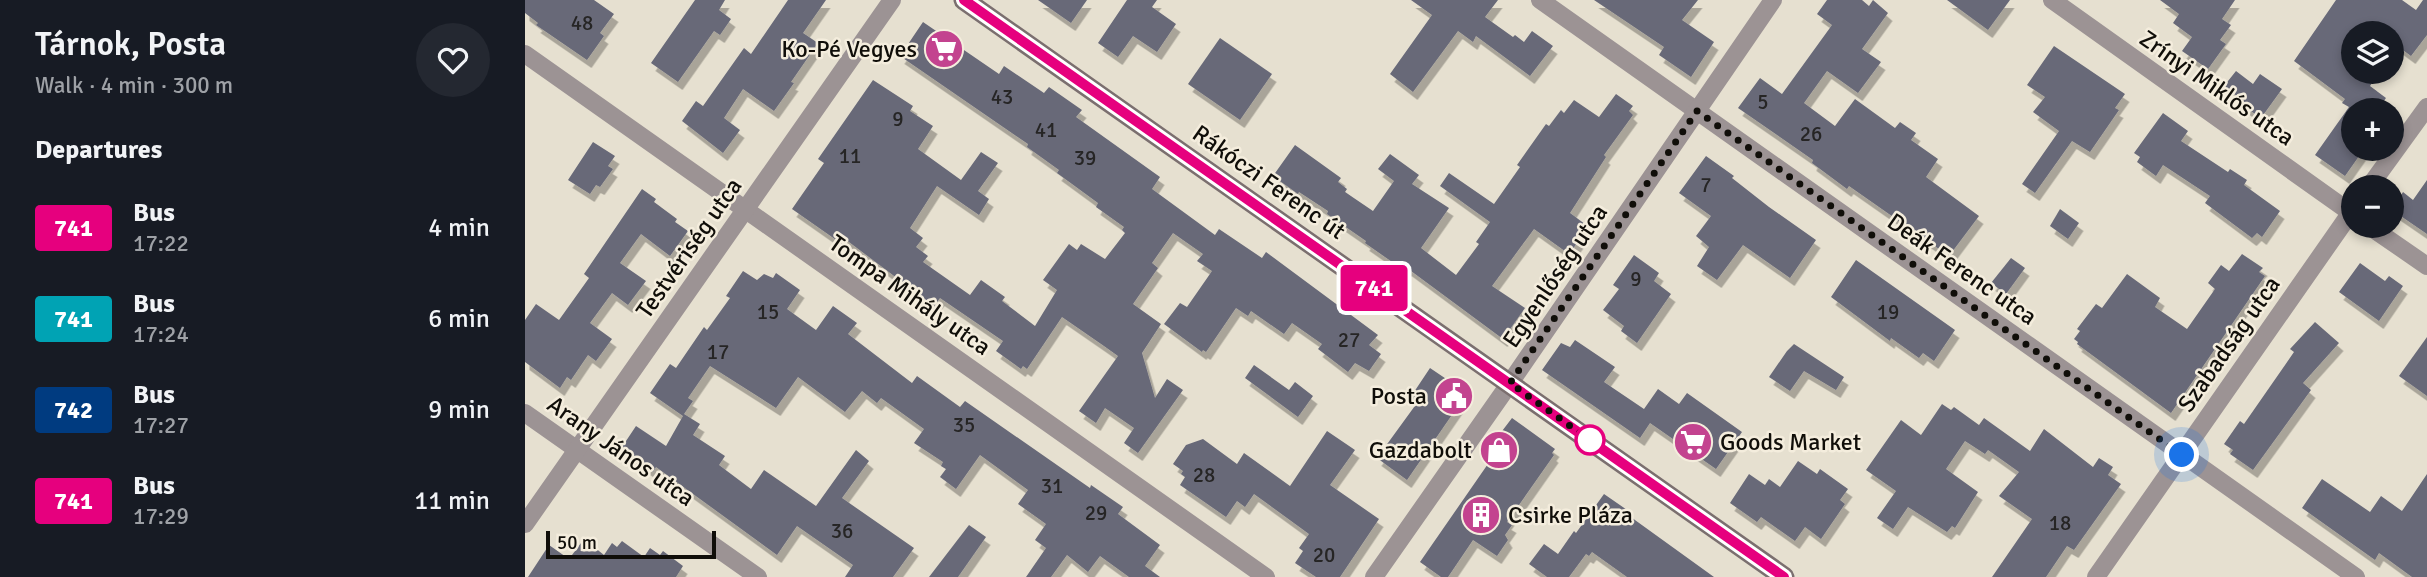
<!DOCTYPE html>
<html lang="en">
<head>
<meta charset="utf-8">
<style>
  :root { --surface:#171b24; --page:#242831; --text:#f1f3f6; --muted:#9ea1a6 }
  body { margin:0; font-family:Signika,sans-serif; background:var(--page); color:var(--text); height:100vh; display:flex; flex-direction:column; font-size:26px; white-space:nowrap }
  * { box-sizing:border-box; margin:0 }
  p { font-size:23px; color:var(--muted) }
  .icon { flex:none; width:38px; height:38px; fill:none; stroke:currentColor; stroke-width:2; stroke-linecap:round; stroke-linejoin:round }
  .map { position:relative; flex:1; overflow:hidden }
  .panel { display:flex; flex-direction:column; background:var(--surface); width:525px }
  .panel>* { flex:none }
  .badge { padding:0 14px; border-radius:5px; font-size:24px; line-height:46px }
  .controls { position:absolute; left:1816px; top:21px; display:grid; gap:14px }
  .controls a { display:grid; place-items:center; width:63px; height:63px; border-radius:50%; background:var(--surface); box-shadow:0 4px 10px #0003; font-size:35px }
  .scale { position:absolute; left:21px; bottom:18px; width:170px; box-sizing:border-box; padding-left:7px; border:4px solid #100e09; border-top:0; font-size:19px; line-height:24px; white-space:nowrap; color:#100e09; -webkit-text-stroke:5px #f4eddd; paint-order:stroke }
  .you { position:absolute; width:35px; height:35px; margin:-18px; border:5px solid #fff; border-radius:50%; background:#1a73e8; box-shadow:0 0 0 10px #1a73e833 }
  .map>.badge { position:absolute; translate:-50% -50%; box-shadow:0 0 0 4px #fff }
  h2 { padding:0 35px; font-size:26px; line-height:63px }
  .round { display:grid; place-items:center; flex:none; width:74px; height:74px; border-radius:37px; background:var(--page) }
  .headline { display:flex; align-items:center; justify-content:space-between; height:119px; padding:0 35px }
  h1 { font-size:33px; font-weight:600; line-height:52px }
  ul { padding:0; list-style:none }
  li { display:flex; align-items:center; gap:21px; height:91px; padding:0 35px }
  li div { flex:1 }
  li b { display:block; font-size:26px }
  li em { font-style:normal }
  li .badge { min-width:77px; font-weight:700; text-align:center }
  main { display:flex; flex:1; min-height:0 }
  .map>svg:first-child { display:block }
  .building { fill:#686978; filter:url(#shadow) }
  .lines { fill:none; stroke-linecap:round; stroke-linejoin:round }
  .street { stroke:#9c9394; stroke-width:18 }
  .secondary { stroke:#7b6f6f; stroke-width:21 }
  .line-casing { stroke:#fff; stroke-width:16 }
  .line { stroke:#e6007e; stroke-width:10 }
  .walk { stroke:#100e09; stroke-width:7; stroke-dasharray:0 12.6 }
  .stop-dot { fill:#fff; stroke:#e6007e; stroke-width:3.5 }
  .labels { text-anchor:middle; stroke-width:5; stroke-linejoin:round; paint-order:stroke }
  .number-label { font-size:21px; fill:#262525 }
  .poi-label { font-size:24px; fill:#100e09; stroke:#f4eddd; text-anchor:end }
  .street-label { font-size:24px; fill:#100e09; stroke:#f4eddd }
</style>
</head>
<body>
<main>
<section class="panel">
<div class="headline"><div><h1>Tárnok, Posta</h1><p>Walk · 4 min · 300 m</p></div><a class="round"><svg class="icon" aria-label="heart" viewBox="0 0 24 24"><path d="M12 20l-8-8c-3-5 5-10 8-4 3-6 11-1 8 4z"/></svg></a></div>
<h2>Departures</h2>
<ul>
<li><span class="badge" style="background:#e6007e;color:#fff">741</span><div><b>Bus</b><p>17:22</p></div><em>4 min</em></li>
<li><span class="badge" style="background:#00a3b4;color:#fff">741</span><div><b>Bus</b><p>17:24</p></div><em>6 min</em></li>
<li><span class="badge" style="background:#003b80;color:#fff">742</span><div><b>Bus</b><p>17:27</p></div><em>9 min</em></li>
<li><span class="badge" style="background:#e6007e;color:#fff">741</span><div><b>Bus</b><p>17:29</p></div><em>11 min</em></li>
</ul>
</section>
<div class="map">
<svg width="1902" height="577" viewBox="0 0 1902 577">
  <defs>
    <filter id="shadow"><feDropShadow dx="4.5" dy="8" stdDeviation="0" flood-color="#0004"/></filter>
  </defs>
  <rect width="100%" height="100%" fill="#e6e0d0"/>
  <g class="building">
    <path d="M0,0H69L89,14L75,33L79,36L62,60L11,25L13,23L0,13Z"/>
    <path d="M170,0H200L194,10L206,19L195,35L189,31L153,82L126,63Z"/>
    <path d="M263,0H301L278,33L293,43L266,82L269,83L249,111L218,89L199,118L215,130L198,153L157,121L171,101L178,106L219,48L226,54Z"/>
    <path d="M513,0H562L546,23Z"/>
    <path d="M602,0H632L627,7L651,24L632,52L608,36L593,57L573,43Z"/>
    <path d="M886,0H973L960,17L988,37L990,35L999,42L1007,31L1028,46L1005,76L951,36L948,42L933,31L888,92L865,74L907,15Z"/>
    <path d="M1069,0H1173L1157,20L1189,42L1166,77L1134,55L1139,47Z"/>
    <path d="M1302,0H1337L1344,6L1348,0L1363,13L1337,49L1356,62L1333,93L1302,71L1279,103L1310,126L1330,99L1370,128L1375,122L1391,133L1386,140L1413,159L1401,177L1454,216L1424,256L1324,186L1322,189L1287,163L1288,160L1213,108L1235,78L1257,94L1307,25L1292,14Z"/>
    <path d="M1422,0H1485L1463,30Z"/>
    <path d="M1635,0H1710L1697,19L1706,25L1695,40L1701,44L1683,69L1657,51L1667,37L1648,23L1654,14Z"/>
    <path d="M1811,0H1877L1891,10L1898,0H1902V35L1886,56L1867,42V33H1829V72L1847,83L1845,86L1861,98L1852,110H1829V149H1839L1820,176L1790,155L1824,107L1817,103L1820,99L1769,61Z"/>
    <path d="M398,22L474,74L479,66L519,93L524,87L557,110L551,117L635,177L627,189L690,235L694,229L737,258L741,252L853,335L844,345L856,354L844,371L830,363L823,372L793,349L797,344L767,323L759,334L726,311L723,316L711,308L681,352L678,350L677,352L639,324L655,303L662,307L687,271L672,261L678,254L648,233L627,263L633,268L608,304L636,324L617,353L630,398L642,379L658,390L613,453L599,443L609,428L580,408L571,423L554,411L593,356L579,346L537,317L502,369L498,366L496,369L471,351L478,341L415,298L409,306L320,239L317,244L267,209L299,163L293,159L348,80L388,106L385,111L408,126L393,149L436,180L456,152L473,163L453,191L464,199L454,215L412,186L385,228L398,238L391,247L403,256L398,262L445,295L456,280L480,297L477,301L510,326L532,290L518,280L544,244L552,250L556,244L580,259L600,233L597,230L599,227L571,207L573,203L532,173L534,170L502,147L503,144L375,56Z"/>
    <path d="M695,38L747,74L715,120L663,84Z"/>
    <path d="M1529,46L1600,94L1590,108L1594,110L1565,152L1547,141L1510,193L1497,184L1534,131L1508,112L1520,97L1502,85Z"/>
    <path d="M1711,71L1728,84L1735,74L1757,89L1736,118L1714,103L1717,100L1699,86Z"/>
    <path d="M1091,94L1108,106L1104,111L1108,115L1079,155L1081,157L1045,213L1064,227L1044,254L1009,229L967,286L1000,308L978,339L882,268L880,271L840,243L841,241L802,214L803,211L774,192L773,194L748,176L770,145L816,178L813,182L822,189L820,192L848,211L869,181L853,169L865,154L894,175L887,184L924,208L896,248L931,275L954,244L951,242L965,222L915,186L924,173L969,204L995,167L992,165L1021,124L1024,126L1036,110L1039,113L1049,100L1074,117Z"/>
    <path d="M1638,113L1663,131L1656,141L1703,172L1705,169L1722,180L1719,185L1755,211L1737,237L1732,233L1727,238L1680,203L1685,196L1638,165L1631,176L1612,162L1615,157L1609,153Z"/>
    <path d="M68,142L90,156L83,166L88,169L75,187L71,185L65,194L43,180Z"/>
    <path d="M1181,156L1209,176L1207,178L1244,207L1291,240L1265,278L1218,245L1192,280L1172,266L1184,247L1171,236L1186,216L1154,193Z"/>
    <path d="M1902,180V234L1867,210L1878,192L1888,200Z"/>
    <path d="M117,189L131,199L129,202L152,219L150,222L163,231L145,256L116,234L95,263L121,281L103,305L87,293L65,323L87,339L71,361L63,355L46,380L42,377L35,388L0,362V320L11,304L34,320L64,278L59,274Z"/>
    <path d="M1535,209L1554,223L1543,239L1525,226Z"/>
    <path d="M1717,254L1738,268L1734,272L1740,276L1646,413L1552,344L1553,342L1549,339L1555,331L1552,329L1571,304L1577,308L1602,274L1635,298L1630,307L1662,329L1690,289L1683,283L1696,265L1704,271Z"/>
    <path d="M1109,255L1134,273L1129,281L1146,294L1112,343L1096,331L1099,326L1078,310L1094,289L1088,285Z"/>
    <path d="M1486,258L1500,268L1481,294L1466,283Z"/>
    <path d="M1331,260L1430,330L1409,361L1398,353L1394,358L1366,338L1365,341L1306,297Z"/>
    <path d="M1835,263L1860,281L1864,276L1878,286L1854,321L1814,292Z"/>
    <path d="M218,271L232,280L239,274L248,278L251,273L275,290L262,309L291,330L308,306L332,323L323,334L387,383L392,376L435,407L440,401L565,488L566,485L598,507L593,514L635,545L620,566L635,577H604L575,556L563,572L542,555L526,577H501L521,548L510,540L521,524L493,504L503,490L455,455L431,489L415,477L421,469L416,466L418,462L389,443L399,429L356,398L352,403L337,391L320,412L273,377L251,408L185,366L163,398L168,401L159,414L175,424L168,435L200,456L194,465L226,489L239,470L291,506L331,450L344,461L317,498L389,548L368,577H320L328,565L272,526L252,555L131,467L128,472L95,450L111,426L141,446L158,416L125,393L145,364L151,368L179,327L182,330L205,298L201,296Z"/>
    <path d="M1790,322L1814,343L1778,383L1786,390L1728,470L1705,454L1708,450L1699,444L1715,421L1719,424L1769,352L1765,349Z"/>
    <path d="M1902,337V396L1874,376Z"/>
    <path d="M1050,340L1090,367L1079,382L1119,409L1133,389L1154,404L1162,393L1217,432L1191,469L1125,423L1115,438L1017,370L1036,343L1045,347Z"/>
    <path d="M1269,344L1319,377L1311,390L1279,371L1265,391L1244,377L1262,351Z"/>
    <path d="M729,365L764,390L770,382L788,396L773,417L720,378Z"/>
    <path d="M905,368L942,393L882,480L852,458L892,403L885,398Z"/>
    <path d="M1417,404L1426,410L1429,407L1454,425L1459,418L1505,451L1519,429L1568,467L1574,458L1588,467L1583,475L1596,484L1549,550L1542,546L1521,577H1467L1507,519L1474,496L1494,472L1463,450L1460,454L1440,441L1421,469L1453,492L1430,528L1427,526L1422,532L1383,507L1368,529L1352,518L1371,491L1341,470L1376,420L1396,435Z"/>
    <path d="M987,418L1030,449L1027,453L1029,455L982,522L987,525L980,535L983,540L972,556L948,540L923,577H916L895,562L965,461L958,456Z"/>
    <path d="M802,431L830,450L805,485L854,519L815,577H791L770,563L778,551L774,548L784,534L729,494L720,507L712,501L701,517L655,485L660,477L656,474L658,471L648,464L661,445L678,439L712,464L719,453L765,486Z"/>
    <path d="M1273,461L1292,474L1295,469L1323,489L1315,500L1320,504L1296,539L1280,527L1270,541L1236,517L1232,522L1205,503L1224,474L1240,485L1244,479L1255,487Z"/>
    <path d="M1902,474V577H1887L1854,553L1850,560L1777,508L1797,479L1845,512L1856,496L1877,511Z"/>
    <path d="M1079,494L1105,512L1103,515L1189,577H1102L1067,552L1064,556L1061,554L1044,577H1022L1004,564L1019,544L1033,554L1049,531L1051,533Z"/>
    <path d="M444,525L461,537L433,577H404Z"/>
    <path d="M59,539L79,555L87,543L92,547L97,541L119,557L125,548L135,555L138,551L158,566L151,577H3L24,545L44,559Z"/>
  </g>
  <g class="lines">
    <g class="street">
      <path d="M1015,0L1831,577"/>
      <path d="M1527,0L1829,215"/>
      <path d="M0,54L741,577"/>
      <path d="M1844,187L1902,107"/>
      <path d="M1844,226L1902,266"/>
      <path d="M0,413L233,577"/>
      <path d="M0,524L367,0"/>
      <path d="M849,577L985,383L1248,0"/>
      <path d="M1571,577L1829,208"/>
    </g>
    <path class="secondary" d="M439,0L1259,577"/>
  </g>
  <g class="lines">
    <g class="line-casing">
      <path id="line" d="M439,0L1259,577"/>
    </g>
    <use href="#line" class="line"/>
    <path class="walk" d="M1065,440L985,383L1172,111L1657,455"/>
  </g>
  <defs>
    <g id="supermarket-disc" transform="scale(2.0125)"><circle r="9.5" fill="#c3438f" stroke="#f4eddd"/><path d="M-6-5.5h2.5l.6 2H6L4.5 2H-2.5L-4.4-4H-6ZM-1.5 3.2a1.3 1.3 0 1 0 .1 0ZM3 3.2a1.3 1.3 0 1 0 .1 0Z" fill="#fff"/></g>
    <g id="civic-disc" transform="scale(2.0125)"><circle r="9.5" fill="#c3438f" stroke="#f4eddd"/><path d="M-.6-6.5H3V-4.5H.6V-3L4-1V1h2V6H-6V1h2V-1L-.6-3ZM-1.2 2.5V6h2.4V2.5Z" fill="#fff"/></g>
    <g id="shop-disc" transform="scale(2.0125)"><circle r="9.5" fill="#c3438f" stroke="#f4eddd"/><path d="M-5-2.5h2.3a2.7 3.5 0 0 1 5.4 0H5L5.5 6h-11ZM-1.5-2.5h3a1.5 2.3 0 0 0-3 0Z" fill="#fff"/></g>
    <g id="building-disc" transform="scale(2.0125)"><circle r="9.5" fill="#c3438f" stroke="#f4eddd"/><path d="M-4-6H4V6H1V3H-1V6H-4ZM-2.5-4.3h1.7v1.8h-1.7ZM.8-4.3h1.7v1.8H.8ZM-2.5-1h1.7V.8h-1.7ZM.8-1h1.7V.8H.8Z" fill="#fff"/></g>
  </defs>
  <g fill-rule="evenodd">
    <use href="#supermarket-disc" x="419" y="49"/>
    <use href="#civic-disc" x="929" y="396"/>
    <use href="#supermarket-disc" x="1168" y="442"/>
    <use href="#shop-disc" x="974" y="450"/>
    <use href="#building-disc" x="956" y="515"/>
  </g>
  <circle class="stop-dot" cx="1065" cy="440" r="14"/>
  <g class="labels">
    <g class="number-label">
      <text x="57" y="30">48</text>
      <text x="477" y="104">43</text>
      <text x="1238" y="109">5</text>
      <text x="373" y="126">9</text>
      <text x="521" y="137">41</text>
      <text x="1286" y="141">26</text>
      <text x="325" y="163">11</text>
      <text x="560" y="165">39</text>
      <text x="1181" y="192">7</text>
      <text x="1111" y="286">9</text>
      <text x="243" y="319">15</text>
      <text x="1363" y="319">19</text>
      <text x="824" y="347">27</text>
      <text x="193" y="359">17</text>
      <text x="439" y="432">35</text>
      <text x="679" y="482">28</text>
      <text x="527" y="493">31</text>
      <text x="571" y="520">29</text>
      <text x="1535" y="530">18</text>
      <text x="317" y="538">36</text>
      <text x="799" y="562">20</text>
    </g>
    <g class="poi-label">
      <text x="392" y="57">Ko-Pé Vegyes</text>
      <text x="902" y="404">Posta</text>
      <text x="1195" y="450" text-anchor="start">Goods Market</text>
      <text x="947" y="458">Gazdabolt</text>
      <text x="983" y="523" text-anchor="start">Csirke Pláza</text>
    </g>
    <g class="street-label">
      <text transform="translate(1692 88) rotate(35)" y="8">Zrínyi Miklós utca</text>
      <text transform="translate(744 182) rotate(35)" y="8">Rákóczi Ferenc út</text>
      <text transform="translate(164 248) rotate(-55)" y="8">Testvériség utca</text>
      <text transform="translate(1437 269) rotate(35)" y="8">Deák Ferenc utca</text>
      <text transform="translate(1030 276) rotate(-56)" y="8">Egyenlőség utca</text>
      <text transform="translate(385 295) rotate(35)" y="8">Tompa Mihály utca</text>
      <text transform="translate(1704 344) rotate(-55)" y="8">Szabadság utca</text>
      <text transform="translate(96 451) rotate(35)" y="8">Arany János utca</text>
    </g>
  </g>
</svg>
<div class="controls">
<a><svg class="icon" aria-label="layers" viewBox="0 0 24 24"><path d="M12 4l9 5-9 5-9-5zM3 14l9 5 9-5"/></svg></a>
<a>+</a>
<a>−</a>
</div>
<div class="scale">50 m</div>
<div class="you" style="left:1657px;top:455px"></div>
<b class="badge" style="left:849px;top:288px;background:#e6007e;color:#fff">741</b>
</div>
</main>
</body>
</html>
